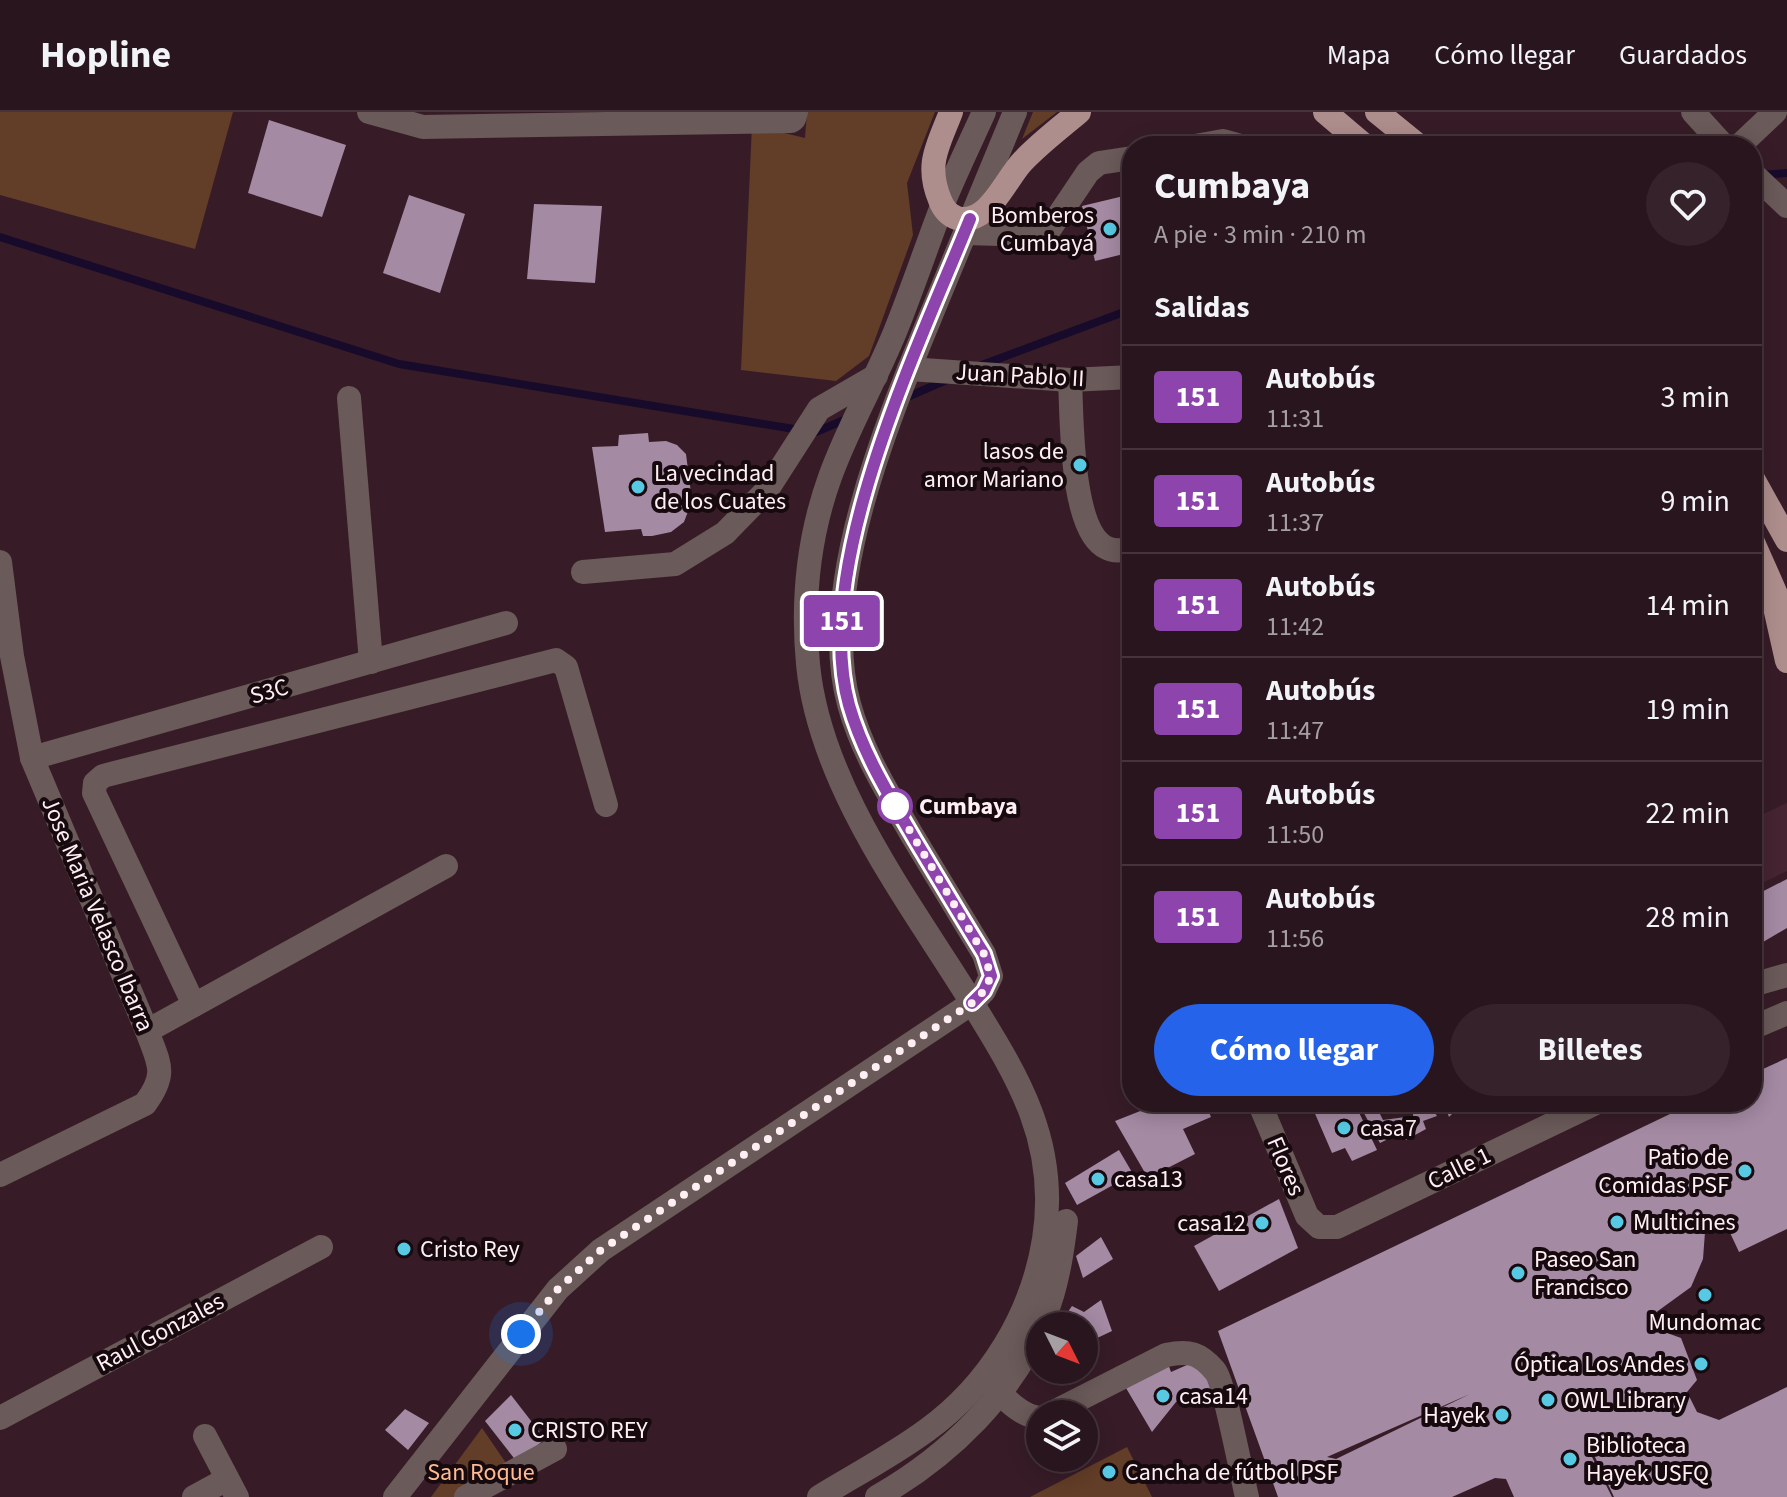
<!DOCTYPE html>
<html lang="es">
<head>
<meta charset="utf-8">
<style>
  :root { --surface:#29151d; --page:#35222a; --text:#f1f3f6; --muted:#a59fa4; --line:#45343b; --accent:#2563eb }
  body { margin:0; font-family:"Source Sans 3",sans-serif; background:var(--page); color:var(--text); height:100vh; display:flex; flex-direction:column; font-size:30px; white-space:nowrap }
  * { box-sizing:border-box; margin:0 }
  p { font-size:26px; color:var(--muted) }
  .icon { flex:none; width:44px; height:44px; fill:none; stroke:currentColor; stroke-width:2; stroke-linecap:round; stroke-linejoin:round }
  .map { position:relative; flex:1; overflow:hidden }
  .drawer { position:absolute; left:1122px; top:24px; width:640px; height:976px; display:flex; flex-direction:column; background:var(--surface); border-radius:32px; box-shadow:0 4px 20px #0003,0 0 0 2px var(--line) }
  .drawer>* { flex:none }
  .badge { padding:0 16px; border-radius:6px; font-size:28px; line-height:52px }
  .needle { width:52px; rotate:132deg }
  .controls { position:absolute; left:1026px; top:1200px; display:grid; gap:16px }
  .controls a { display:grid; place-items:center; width:72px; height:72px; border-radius:50%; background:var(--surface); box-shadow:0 4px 20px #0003,0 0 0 2px var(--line); font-size:40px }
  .you { position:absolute; width:40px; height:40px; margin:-20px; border:6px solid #fff; border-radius:50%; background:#1a73e8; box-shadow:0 0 0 12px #1a73e833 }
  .map>.badge { position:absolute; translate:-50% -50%; box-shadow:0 0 0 4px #fff }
  h2 { padding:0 32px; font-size:30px; line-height:72px }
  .round { display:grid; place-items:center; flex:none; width:84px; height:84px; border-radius:42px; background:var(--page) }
  .overview { display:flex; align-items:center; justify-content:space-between; height:136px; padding:0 32px }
  h1 { font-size:38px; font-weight:700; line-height:60px }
  .action { display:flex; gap:16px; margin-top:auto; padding:16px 32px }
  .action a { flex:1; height:92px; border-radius:48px; background:var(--accent); color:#fff; font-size:32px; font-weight:700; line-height:92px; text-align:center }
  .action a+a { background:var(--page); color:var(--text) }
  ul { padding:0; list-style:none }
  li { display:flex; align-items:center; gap:24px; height:104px; padding:0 32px; border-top:2px solid var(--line) }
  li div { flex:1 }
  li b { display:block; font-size:30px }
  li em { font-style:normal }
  li .badge { min-width:88px; font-weight:700; text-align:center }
  header { display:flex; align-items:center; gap:48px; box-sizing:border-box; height:112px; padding:0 40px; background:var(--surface); border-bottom:2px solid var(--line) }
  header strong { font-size:38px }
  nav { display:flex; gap:44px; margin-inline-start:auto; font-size:28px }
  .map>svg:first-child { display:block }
  .built { fill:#462432 }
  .green { fill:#623d27 }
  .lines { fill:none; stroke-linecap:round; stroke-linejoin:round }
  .stream { stroke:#180a2b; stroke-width:8 }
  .building { fill:#a48aa3; fill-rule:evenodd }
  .minor { stroke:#6a5a59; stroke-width:24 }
  .major { stroke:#ae8e8c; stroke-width:24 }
  .line-casing { stroke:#fff; stroke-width:18 }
  .line { stroke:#8e44ad; stroke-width:12 }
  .walk { stroke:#ffeff4; stroke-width:8; stroke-dasharray:0 14.4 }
  .poi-dot { fill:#57c9e2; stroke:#170a0f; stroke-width:3 }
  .stop-dot { fill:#fff; stroke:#8e44ad; stroke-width:4 }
  .labels { text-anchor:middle; stroke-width:8; stroke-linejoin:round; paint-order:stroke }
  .poi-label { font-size:24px; fill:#ffeff4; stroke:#170a0f; text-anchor:start }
  .street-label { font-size:24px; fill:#ffeff4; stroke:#170a0f }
  .stop-label { font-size:24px; font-weight:bold; fill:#ffeff4; stroke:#170a0f; text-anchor:start }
  .park-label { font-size:24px; fill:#fdba93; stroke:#170a0f }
</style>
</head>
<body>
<header>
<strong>Hopline</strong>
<nav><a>Mapa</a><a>Cómo llegar</a><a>Guardados</a></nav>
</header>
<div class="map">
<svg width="1787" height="1385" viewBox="0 0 1787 1385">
  <rect width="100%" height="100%" fill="#371c27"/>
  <path class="built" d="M1787,691V759L1752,776V707Z"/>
  <g class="green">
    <path d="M0,0H233L195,137L0,83Z"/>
    <path d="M807,0H935L907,71L913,123L869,244L836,269L741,258L752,13L805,26Z"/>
    <path d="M1033,0H1057L1022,27Z"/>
    <path d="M482,1316L517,1367L488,1385H431Z"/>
    <path d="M1127,1335L1152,1385H1030Z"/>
  </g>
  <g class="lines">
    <g class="stream">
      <path d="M1760,63L1787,61"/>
      <path d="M0,125L399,252L800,318"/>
      <path d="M979,254L1132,197"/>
      <path d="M905,286L949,267"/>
      <path d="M816,320L851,305"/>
    </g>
  </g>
  <g class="building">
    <path d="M269,8L346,33L322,105L248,81Z"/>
    <path d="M1132,82V140L1095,149L1082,94Z"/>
    <path d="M409,83L465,102L440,181L383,161Z"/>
    <path d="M534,92L602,94L595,171L527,167Z"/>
    <path d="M648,321L649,330L666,329L677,333L686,342L692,389L684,410L671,420L652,424H643L641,417L605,420L592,335L618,334L619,323Z"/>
    <path d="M1787,767V816L1758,833L1752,820V785Z"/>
    <path d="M1787,946V1117L1739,1140L1725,1110L1705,1120L1703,1147L1691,1175L1651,1204L1659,1218L1681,1226L1697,1268L1687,1280L1697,1300L1719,1308L1787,1275V1385H1614L1585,1324L1586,1333L1612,1385H1514L1506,1367L1495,1366L1452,1385H1278L1218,1219L1695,990H1752V962ZM1470,1282L1336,1347L1327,1345Z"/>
    <path d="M1163,990H1205L1211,1005L1183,1017L1195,1042L1148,1066L1115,1009Z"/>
    <path d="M1324,990H1354L1377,1038L1352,1049L1345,1036L1332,1041L1313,997Z"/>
    <path d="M1358,990H1374L1383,1008L1413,1004L1414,995L1422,990H1428L1437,1004L1423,1009L1426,1017L1406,1028L1402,1020L1380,1031Z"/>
    <path d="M1443,990H1464L1449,1005Z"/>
    <path d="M1119,1038L1133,1062L1077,1093L1065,1071Z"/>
    <path d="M1279,1087L1298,1136L1219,1179L1194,1134Z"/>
    <path d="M1101,1125L1113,1147L1083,1166L1076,1144Z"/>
    <path d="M1101,1188L1112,1219L1093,1228L1084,1236V1214H1058L1072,1194L1084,1200Z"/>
    <path d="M1167,1249L1171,1260L1196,1249L1213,1277L1176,1290L1152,1320L1126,1276Z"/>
    <path d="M511,1283L545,1327L517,1350L485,1309Z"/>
    <path d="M405,1297L429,1311L408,1338L385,1318Z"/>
  </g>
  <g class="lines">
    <g class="minor">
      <path d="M369,0L423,15L791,9L794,7L796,0"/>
      <path d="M1693,0L1724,34"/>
      <path d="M1195,34L1223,29L1241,34"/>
      <path d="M1739,34L1775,0"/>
      <path d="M1752,61L1787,94"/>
      <path d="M965,121L1037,123L1051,115L1088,60L1099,51L1132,46"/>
      <path d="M909,257L1070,268L1132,265"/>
      <path d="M1070,268C1072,304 1070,420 1107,436C1115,440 1124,438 1132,437"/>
      <path d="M349,286L371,550"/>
      <path d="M0,450L12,544L32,646L147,919C159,952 168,961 145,992L0,1063"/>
      <path d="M583,460L675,452L725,421L767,378L819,297L876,264"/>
      <path d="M32,646L506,511"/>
      <path d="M1752,873L1787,863"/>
      <path d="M194,893L94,681L95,671L103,664L556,548L566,555L606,693"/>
      <path d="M1752,916L1787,901"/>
      <path d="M147,919L446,754"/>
      <path d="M1259,990L1307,1104L1319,1115H1337L1598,990"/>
      <path d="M987,1268C1002,1283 1019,1304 1040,1306"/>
      <path d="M1050,1302L1166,1243C1189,1238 1200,1241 1215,1259C1224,1269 1242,1365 1247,1385"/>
      <path d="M0,1306L321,1135"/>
      <path d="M205,1324L237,1385"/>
      <path d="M194,1385L227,1367"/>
      <path d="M395,1385L558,1177L601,1138L972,891L984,879L991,864L984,842C960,803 936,763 912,723C888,681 862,640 849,592C817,475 889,305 934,196C961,130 988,65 1015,0"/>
      <path d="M466,1385L555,1337"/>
      <path d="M819,1385C855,1363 893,1343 927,1318C989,1273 1032,1203 1044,1127C1060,1026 1014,959 964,878C903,781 819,669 808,552C802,488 808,426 830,365C848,315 875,269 895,220C912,178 926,136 942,94C955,62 970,31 984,0"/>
      <path d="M877,1385C949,1344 1013,1282 1045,1204C1057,1174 1062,1142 1066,1109"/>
    </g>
    <g class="major">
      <path d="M951,0C938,34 925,52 940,88C943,96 948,103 957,106C988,115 1006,66 1023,49C1040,31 1060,16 1079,0"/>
      <path d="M1325,0L1365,34"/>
      <path d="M1377,0L1419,34"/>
      <path d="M1752,365L1787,428"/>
      <path d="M1752,428L1787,507"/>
      <path d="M1774,491L1787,549"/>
    </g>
  </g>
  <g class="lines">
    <g class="line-casing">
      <path id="line" d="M970,107C918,236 811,455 849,593C863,642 890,685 915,728C938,766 961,805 984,842L991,864L984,879L972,891"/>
    </g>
    <use href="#line" class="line"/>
    <path class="walk" d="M521,1222L558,1177L601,1138L972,891L984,879L991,864L984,842L895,694"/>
  </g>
  <g class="poi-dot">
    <circle cx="1110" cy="117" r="8"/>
    <circle cx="1080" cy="353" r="8"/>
    <circle cx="638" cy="375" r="8"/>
    <circle cx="1344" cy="1016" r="8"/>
    <circle cx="1745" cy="1059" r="8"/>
    <circle cx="1098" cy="1067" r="8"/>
    <circle cx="1617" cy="1110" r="8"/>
    <circle cx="1262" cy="1111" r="8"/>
    <circle cx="404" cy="1137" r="8"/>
    <circle cx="1518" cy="1161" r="8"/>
    <circle cx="1705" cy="1183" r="8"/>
    <circle cx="1701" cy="1252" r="8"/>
    <circle cx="1163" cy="1284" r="8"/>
    <circle cx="1548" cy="1288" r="8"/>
    <circle cx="1502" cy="1303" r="8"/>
    <circle cx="515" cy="1318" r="8"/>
    <circle cx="1570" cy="1347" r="8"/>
    <circle cx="1109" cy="1360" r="8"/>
  </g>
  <circle class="stop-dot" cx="895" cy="694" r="16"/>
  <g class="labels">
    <g class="poi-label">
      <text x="1094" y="111" text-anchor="end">Bomberos<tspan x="1094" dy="28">Cumbayá</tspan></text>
      <text x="1064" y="347" text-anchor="end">lasos de<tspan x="1064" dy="28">amor Mariano</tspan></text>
      <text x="654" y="369">La vecindad<tspan x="654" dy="28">de los Cuates</tspan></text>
      <text x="1360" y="1024">casa7</text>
      <text x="1729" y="1053" text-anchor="end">Patio de<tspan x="1729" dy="28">Comidas PSF</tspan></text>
      <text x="1114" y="1075">casa13</text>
      <text x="1633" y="1118">Multicines</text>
      <text x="1246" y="1119" text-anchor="end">casa12</text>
      <text x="420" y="1145">Cristo Rey</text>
      <text x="1534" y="1155">Paseo San<tspan x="1534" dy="28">Francisco</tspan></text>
      <text x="1705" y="1218" text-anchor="middle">Mundomac</text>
      <text x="1685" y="1260" text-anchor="end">Óptica Los Andes</text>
      <text x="1179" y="1292">casa14</text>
      <text x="1564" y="1296">OWL Library</text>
      <text x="1486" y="1311" text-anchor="end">Hayek</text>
      <text x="531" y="1326">CRISTO REY</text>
      <text x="1586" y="1341">Biblioteca<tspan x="1586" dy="28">Hayek USFQ</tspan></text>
      <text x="1125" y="1368">Cancha de fútbol PSF</text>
    </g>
    <g class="street-label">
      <text transform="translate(1020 263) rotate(3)" y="8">Juan Pablo II</text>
      <text transform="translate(269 579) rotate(-16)" y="8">S3C</text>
      <text transform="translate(98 802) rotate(67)" y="8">Jose Maria Velasco Ibarra</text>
      <text transform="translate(1286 1054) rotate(67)" y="8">Flores</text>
      <text transform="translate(1459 1056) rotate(-26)" y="8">Calle 1</text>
      <text transform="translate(160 1220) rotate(-28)" y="8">Raul Gonzales</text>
    </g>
    <g class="stop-label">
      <text x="919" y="702">Cumbaya</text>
    </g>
    <g class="park-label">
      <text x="481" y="1368">San Roque</text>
    </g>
  </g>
</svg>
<div class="controls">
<a><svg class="needle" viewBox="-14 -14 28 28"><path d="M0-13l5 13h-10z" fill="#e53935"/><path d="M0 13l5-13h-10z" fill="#a59fa4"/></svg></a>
<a><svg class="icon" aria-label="layers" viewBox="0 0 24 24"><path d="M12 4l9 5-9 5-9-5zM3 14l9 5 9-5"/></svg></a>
</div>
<div class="you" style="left:521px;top:1222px"></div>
<b class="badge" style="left:842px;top:509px;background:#8e44ad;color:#fff">151</b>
<section class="drawer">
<div class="overview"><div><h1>Cumbaya</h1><p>A pie · 3 min · 210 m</p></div><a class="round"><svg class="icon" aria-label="heart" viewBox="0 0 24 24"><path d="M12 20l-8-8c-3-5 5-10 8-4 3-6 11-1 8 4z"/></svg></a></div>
<h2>Salidas</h2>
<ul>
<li><span class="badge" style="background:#8e44ad;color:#fff">151</span><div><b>Autobús</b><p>11:31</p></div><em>3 min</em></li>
<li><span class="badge" style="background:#8e44ad;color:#fff">151</span><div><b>Autobús</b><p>11:37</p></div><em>9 min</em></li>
<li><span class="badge" style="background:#8e44ad;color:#fff">151</span><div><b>Autobús</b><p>11:42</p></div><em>14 min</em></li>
<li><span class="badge" style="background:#8e44ad;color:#fff">151</span><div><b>Autobús</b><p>11:47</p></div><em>19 min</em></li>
<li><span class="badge" style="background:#8e44ad;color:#fff">151</span><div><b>Autobús</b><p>11:50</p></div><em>22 min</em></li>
<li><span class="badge" style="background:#8e44ad;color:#fff">151</span><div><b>Autobús</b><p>11:56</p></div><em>28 min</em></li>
</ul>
<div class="action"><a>Cómo llegar</a><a>Billetes</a></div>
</section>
</div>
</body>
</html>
